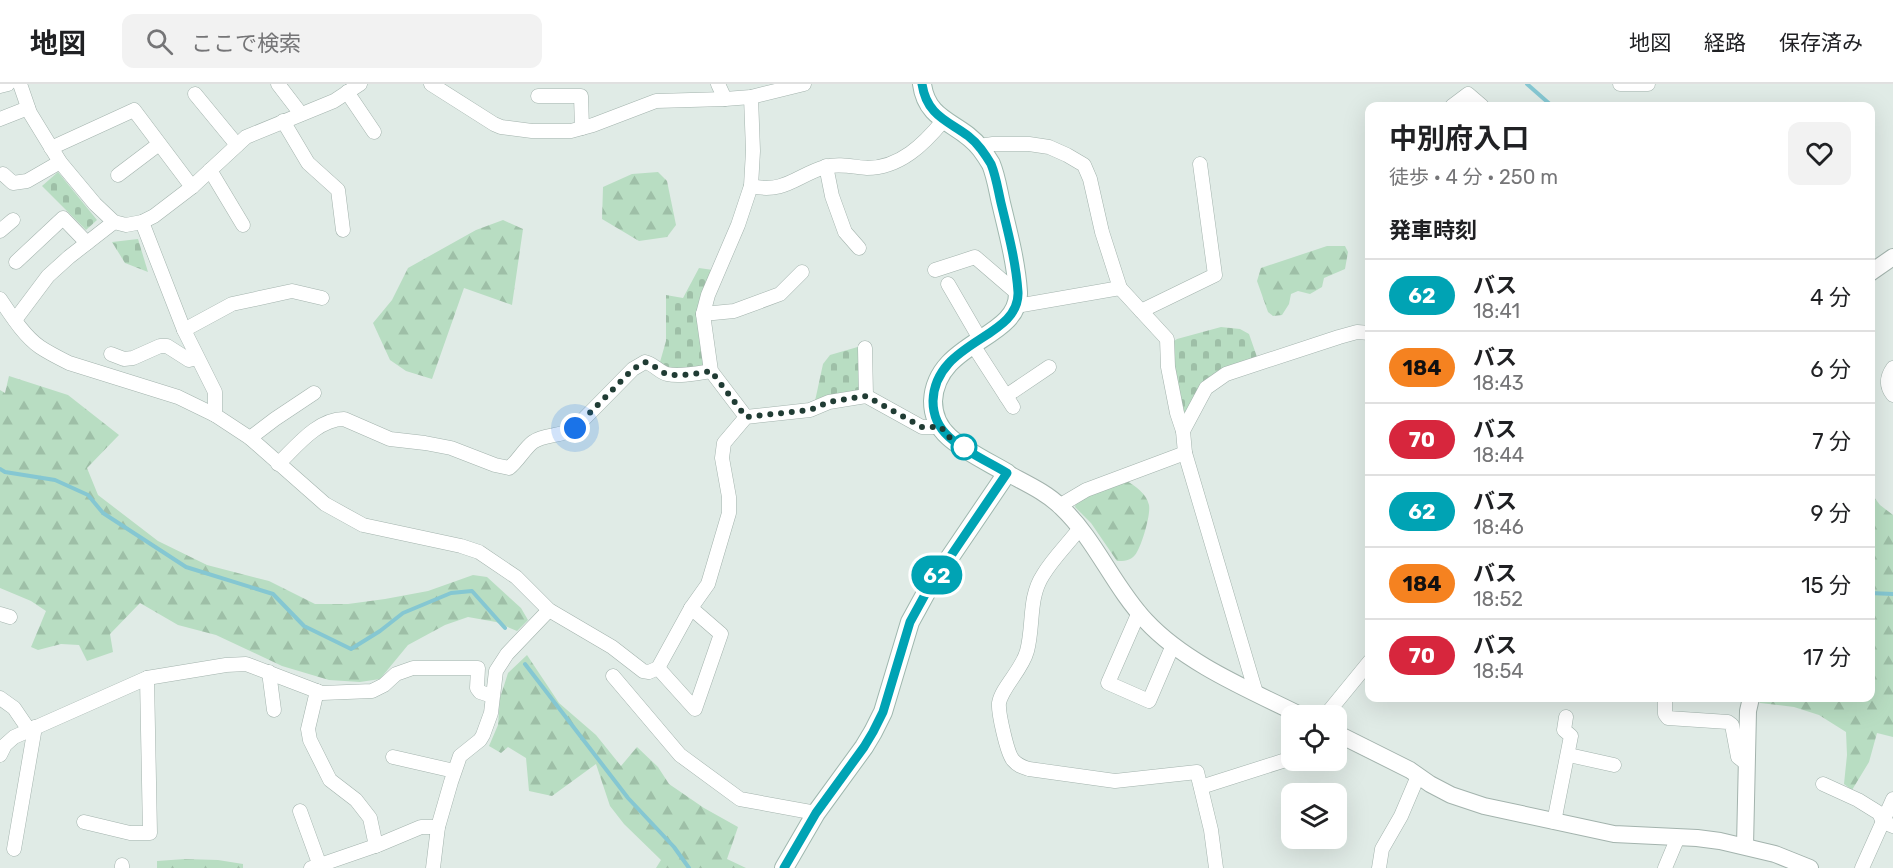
<!DOCTYPE html>
<html lang="ja">
<head>
<meta charset="utf-8">
<style>
  :root { --surface:#fff; --page:#f2f2f2; --text:#202124; --muted:#757577; --line:#e0e0e0 }
  body { margin:0; font-family:Rubik,"Noto Sans JP",sans-serif; background:var(--page); color:var(--text); height:100vh; display:flex; flex-direction:column; font-size:22px; white-space:nowrap }
  * { box-sizing:border-box; margin:0 }
  p { font-size:20px; color:var(--muted) }
  .icon { flex:none; width:33px; height:33px; fill:none; stroke:currentColor; stroke-width:2; stroke-linecap:round; stroke-linejoin:round }
  .map { position:relative; flex:1; overflow:hidden }
  .side { position:absolute; left:1365px; top:18px; width:510px; height:600px; display:flex; flex-direction:column; background:var(--surface); border-radius:12px; box-shadow:0 6px 24px #0002 }
  .side>* { flex:none }
  .badge { padding:0 12px; border-radius:20px; font-size:21px; line-height:39px }
  .buttons { position:absolute; left:1281px; top:621px; display:grid; gap:12px }
  .buttons a { display:grid; place-items:center; width:66px; height:66px; border-radius:12px; background:var(--surface); box-shadow:0 6px 24px #0002; font-size:30px }
  .you { position:absolute; width:30px; height:30px; margin:-15px; border:4px solid #fff; border-radius:50%; background:#1a73e8; box-shadow:0 0 0 9px #1a73e833 }
  .map>.badge { position:absolute; translate:-50% -50%; box-shadow:0 0 0 3px #fff }
  h2 { padding:0 24px; font-size:22px; line-height:54px }
  .round { display:grid; place-items:center; flex:none; width:63px; height:63px; border-radius:12px; background:var(--page) }
  .headline { display:flex; align-items:center; justify-content:space-between; height:102px; padding:0 24px }
  h1 { font-size:28px; font-weight:700; line-height:45px }
  ul { padding:0; list-style:none }
  li { display:flex; align-items:center; gap:18px; height:72px; padding:0 24px; border-top:2px solid var(--line) }
  li div { flex:1 }
  li b { display:block; font-size:22px }
  li em { font-style:normal }
  li .badge { min-width:66px; font-weight:700; text-align:center }
  header { display:flex; align-items:center; gap:36px; box-sizing:border-box; height:84px; padding:0 30px; background:var(--surface); border-bottom:2px solid var(--line) }
  header strong { font-size:28px }
  nav { display:flex; gap:33px; margin-inline-start:auto; font-size:21px }
  .search { width:420px; height:54px; background:var(--page); display:flex; align-items:center; gap:15px; box-sizing:border-box; padding:0 21px; border-radius:12px; color:var(--muted); font-size:22px }
  .map>svg:first-child { display:block }
  .forest { fill:url(#forest-firs) }
  .cemetery { fill:url(#cemetery-stones) }
  .lines { fill:none; stroke-linecap:round; stroke-linejoin:round }
  .stream { stroke:#85c7d2; stroke-width:4 }
  .minor-casing { stroke:#a3b3ad; stroke-width:15 }
  .tertiary-casing { stroke:#a3b3ad; stroke-width:18 }
  .secondary-casing { stroke:#9eb7ae; stroke-width:20 }
  .minor { stroke:#fff; stroke-width:14 }
  .tertiary { stroke:#fff; stroke-width:16 }
  .secondary { stroke:#fff; stroke-width:18 }
  .line-casing { stroke:#fff; stroke-width:14 }
  .line { stroke:#00a3b4; stroke-width:9 }
  .walk { stroke:#203c34; stroke-width:6; stroke-dasharray:0 10.8 }
  .stop-dot { fill:#fff; stroke:#00a3b4; stroke-width:3 }
</style>
</head>
<body>
<header>
<strong>地図</strong>
<div class="search"><svg class="icon" aria-label="search" viewBox="0 0 24 24"><circle cx="10" cy="10" r="6"/><path d="M15 15l6 6"/></svg>ここで検索</div>
<nav><a>地図</a><a>経路</a><a>保存済み</a></nav>
</header>
<div class="map">
<svg width="1893" height="784" viewBox="0 0 1893 784">
  <defs>
    <pattern id="forest-firs" width="22" height="20" patternUnits="userSpaceOnUse" patternTransform="scale(1.5)"><rect width="22" height="20" fill="#b8ddc2"/><path d="M5 1l3.5 6h-7zM16 11l3.5 6h-7z" fill="#9ebfa7"/></pattern>
    <pattern id="cemetery-stones" width="16" height="16" patternUnits="userSpaceOnUse" patternTransform="scale(1.5)"><rect width="16" height="16" fill="#b8ddc2"/><path d="M2 7V4a2 2 0 0 1 4 0v3zM10 15v-3a2 2 0 0 1 4 0v3z" fill="#9ebfa7"/></pattern>
  </defs>
  <rect width="100%" height="100%" fill="#e0ebe6"/>
  <g class="forest">
    <path d="M658,88L667,97L676,141L667,153L639,157L602,135L603,103L632,90Z"/>
    <path d="M503,136L523,145L512,221L464,204L432,295L406,287L390,276L373,239L392,216L408,184L476,146Z"/>
    <path d="M1327,162H1345L1348,168L1345,185L1324,194L1322,203L1310,210L1298,207L1291,210L1289,220L1282,231L1273,232L1268,228L1257,197L1261,184Z"/>
    <path d="M9,292L68,311L119,351L87,384L98,411L158,457L207,481L269,497L315,520H348L385,515L428,507L473,491L487,493L521,524L528,536L517,547L496,538L468,533L445,541L408,561L380,595L360,598L329,596L282,582L216,551L178,541L140,519L110,550L113,568L87,577L79,561L61,560L38,566L31,563L46,527L31,517L0,504V306L5,309Z"/>
    <path d="M1127,397C1136,403 1146,409 1149,421C1151,431 1141,464 1135,471C1130,477 1124,477 1117,477L1091,439L1075,423L1076,418L1101,404Z"/>
    <path d="M1871,409L1880,421L1893,431V653L1877,649L1869,678L1852,706L1844,700L1847,671L1846,648L1819,631L1794,623L1760,619L1758,614H1870Z"/>
    <path d="M527,571L559,619L596,651L621,682L637,663L658,683L669,700L704,724L738,743L727,775L746,784H656L661,776L624,740L610,722L596,680L552,712L529,707L526,674L508,663L501,669L489,662L498,641L500,614L508,589Z"/>
    <path d="M185,775L218,776L243,780V784H157V777Z"/>
  </g>
  <g class="cemetery">
    <path d="M58,88L97,136L86,146L42,102Z"/>
    <path d="M138,155L148,188L125,179L112,158Z"/>
    <path d="M699,184L713,186L706,281C695,290 670,289 660,278L666,257V211L683,214Z"/>
    <path d="M1221,243L1240,245L1249,250L1257,273L1187,327L1183,332L1181,330L1171,259L1177,255Z"/>
    <path d="M861,262L863,303L859,306L815,317L823,280L830,271Z"/>
  </g>
  <g class="lines">
    <g class="stream">
      <path d="M1527,0L1552,22"/>
      <path d="M0,385L5,388L55,396L88,411L103,429L186,483L273,510L304,542L351,565L380,547L403,529L451,509L472,507L505,544"/>
      <path d="M1870,509L1893,510"/>
      <path d="M525,580L628,714L674,763L689,784"/>
    </g>
    <g class="minor-casing">
      <g id="minor">
        <path d="M20,0L30,29L60,78L95,120L114,138L126,141L142,138L154,132L192,103L246,53L334,17L360,0"/>
        <path d="M278,0L301,30"/>
        <path d="M431,0L494,40L501,43L532,47H571L593,41L656,17L725,15L751,13L804,0"/>
        <path d="M718,0L725,15"/>
        <path d="M1620,0H1648"/>
        <path d="M0,2L8,0"/>
        <path d="M347,8L374,48"/>
        <path d="M195,10L237,61"/>
        <path d="M538,12H581L582,44"/>
        <path d="M1452,22L1468,10L1482,22"/>
        <path d="M0,35L28,24"/>
        <path d="M283,37L308,79L338,106L343,146"/>
        <path d="M979,62L993,60H1029L1049,63L1067,71L1084,81L1090,95L1102,148L1120,204L1167,255L1168,283L1177,329L1183,347L1185,369L1256,609"/>
        <path d="M51,64L134,26L192,103"/>
        <path d="M826,82L832,112L845,148L859,164"/>
        <path d="M210,86L243,141"/>
        <path d="M3,90L13,99L27,97L60,78"/>
        <path d="M118,91L159,60"/>
        <path d="M751,102C785,110 797,91 825,83C839,79 854,83 867,84C900,84 924,60 943,37"/>
        <path d="M142,138L184,246L215,308V331"/>
        <path d="M0,147L13,136"/>
        <path d="M16,178L63,134L87,159"/>
        <path d="M935,186L975,173L1018,210"/>
        <path d="M948,200L980,255"/>
        <path d="M0,215C11,231 24,252 40,263C49,269 59,274 69,279L178,313L215,331L250,354L325,420L363,441L461,462L479,468L516,493L549,526L612,563L643,587L649,588L658,584L691,524L708,500L729,429V413L722,374L724,359L746,333L810,326L829,318L866,312L922,343H941"/>
        <path d="M1016,222L1120,204"/>
        <path d="M1141,227L1215,191L1200,80"/>
        <path d="M703,230L734,227L780,210L802,188"/>
        <path d="M15,236L48,192L69,173L114,138"/>
        <path d="M184,246L232,220L292,207L322,214"/>
        <path d="M973,261L1013,323"/>
        <path d="M865,264L866,312"/>
        <path d="M111,270L124,275L133,274L160,262H167L189,276L197,274"/>
        <path d="M1893,284C1886,294 1886,302 1893,311"/>
        <path d="M1006,312L1049,283"/>
        <path d="M746,333L711,287L703,230L708,211L738,141L751,102L753,67L751,13"/>
        <path d="M1183,347L1206,304L1226,290L1339,253L1357,248L1370,249"/>
        <path d="M250,354L275,335L314,309"/>
        <path d="M278,380C296,363 317,335 344,335L390,355L425,359L451,364L495,381L509,384C518,377 524,365 533,358C545,350 561,353 575,344L633,285L645,278C654,280 659,288 667,290C680,293 698,289 711,287"/>
        <path d="M1059,422L1086,406L1185,369"/>
        <path d="M1080,444C1068,460 1053,474 1043,491C1028,514 1034,541 1027,567C1022,586 1002,603 999,619C998,628 1007,669 1013,676C1018,682 1023,683 1029,685L1115,697L1197,688L1211,746L1216,784"/>
        <path d="M1139,528L1108,599L1149,617L1173,561"/>
        <path d="M0,530L10,533"/>
        <path d="M658,584L695,625L721,550L691,524"/>
        <path d="M269,588L274,626"/>
        <path d="M613,592L680,671L740,715L816,729"/>
        <path d="M317,607L308,645L310,656L330,696L356,716L370,734L376,762"/>
        <path d="M0,614L14,624L29,646"/>
        <path d="M1665,614V630L1668,634L1728,638L1732,641L1738,673L1747,680"/>
        <path d="M1325,632L1370,577"/>
        <path d="M0,671L5,661L14,653L147,594L226,581L246,580L322,609L372,607L384,601L396,590L413,584H478L477,604L480,608L492,612"/>
        <path d="M1569,671L1614,681"/>
        <path d="M393,673L454,687"/>
        <path d="M1823,700L1858,716L1879,729L1883,738L1893,742"/>
        <path d="M1201,703L1292,674"/>
        <path d="M300,727L320,782"/>
        <path d="M84,738L130,749H150L147,594"/>
        <path d="M1554,738L1571,652L1564,646L1566,633"/>
        <path d="M14,765L35,643"/>
        <path d="M122,781V784"/>
        <path d="M311,784L378,761L421,743H438"/>
        <path d="M433,784L438,743L451,698L460,672L480,656L483,651L491,629L496,587L507,570L549,526"/>
        <path d="M1379,784L1382,765L1401,732L1418,692"/>
        <path d="M1665,784L1678,753"/>
        <path d="M1862,784L1893,715"/>
      </g>
    </g>
    <g class="tertiary-casing">
      <g id="tertiary">
        <path d="M1870,189L1893,173"/>
        <path d="M1007,389C1025,399 1046,408 1061,423C1096,456 1113,502 1146,537C1186,580 1250,606 1302,632"/>
        <path d="M1336,649L1410,686L1430,700L1451,711L1484,722L1614,750L1697,754L1720,757L1775,770L1810,784"/>
        <path d="M1745,762L1748,627L1751,614"/>
      </g>
    </g>
    <g class="secondary-casing">
      <path id="secondary" d="M784,784L816,729L864,663L873,648L883,628L910,538L927,507L1007,389C990,379 963,366 949,353C939,344 933,331 933,317C936,256 1020,256 1018,208C1016,178 1008,148 1001,119C998,106 996,92 991,80C988,75 984,69 981,65C961,38 927,39 922,0"/>
    </g>
    <use href="#minor" class="minor"/>
    <use href="#tertiary" class="tertiary"/>
    <use href="#secondary" class="secondary"/>
  </g>
  <g class="lines">
    <g class="line-casing">
      <path id="line" d="M784,784L816,729L864,663L873,648L883,628L910,538L927,507L1007,389C989,378 964,367 949,353C939,344 933,331 933,317C935,256 1020,255 1018,208C1016,178 1008,148 1001,119C998,106 996,92 991,80C988,75 984,69 981,65C961,38 928,40 922,0"/>
    </g>
    <use href="#line" class="line"/>
    <path class="walk" d="M575,344L633,285L645,278C654,280 659,288 667,290C680,293 698,289 711,287L746,333L810,326L829,318L866,312L922,343H941L949,353L966,364L964,363"/>
  </g>
  <circle class="stop-dot" cx="964" cy="363" r="12"/>
</svg>
<div class="buttons">
<a><svg class="icon" aria-label="locate" viewBox="0 0 24 24"><circle cx="12" cy="12" r="6"/><path d="M12 2v4M12 18v4M2 12h4M18 12h4"/></svg></a>
<a><svg class="icon" aria-label="layers" viewBox="0 0 24 24"><path d="M12 4l9 5-9 5-9-5zM3 14l9 5 9-5"/></svg></a>
</div>
<div class="you" style="left:575px;top:344px"></div>
<b class="badge" style="left:937px;top:491px;background:#00a3b4;color:#fff">62</b>
<section class="side">
<div class="headline"><div><h1>中別府入口</h1><p>徒歩 · 4 分 · 250 m</p></div><a class="round"><svg class="icon" aria-label="heart" viewBox="0 0 24 24"><path d="M12 20l-8-8c-3-5 5-10 8-4 3-6 11-1 8 4z"/></svg></a></div>
<h2>発車時刻</h2>
<ul>
<li><span class="badge" style="background:#00a3b4;color:#fff">62</span><div><b>バス</b><p>18:41</p></div><em>4 分</em></li>
<li><span class="badge" style="background:#f58220;color:#111">184</span><div><b>バス</b><p>18:43</p></div><em>6 分</em></li>
<li><span class="badge" style="background:#d7263d;color:#fff">70</span><div><b>バス</b><p>18:44</p></div><em>7 分</em></li>
<li><span class="badge" style="background:#00a3b4;color:#fff">62</span><div><b>バス</b><p>18:46</p></div><em>9 分</em></li>
<li><span class="badge" style="background:#f58220;color:#111">184</span><div><b>バス</b><p>18:52</p></div><em>15 分</em></li>
<li><span class="badge" style="background:#d7263d;color:#fff">70</span><div><b>バス</b><p>18:54</p></div><em>17 分</em></li>
</ul>
</section>
</div>
</body>
</html>
